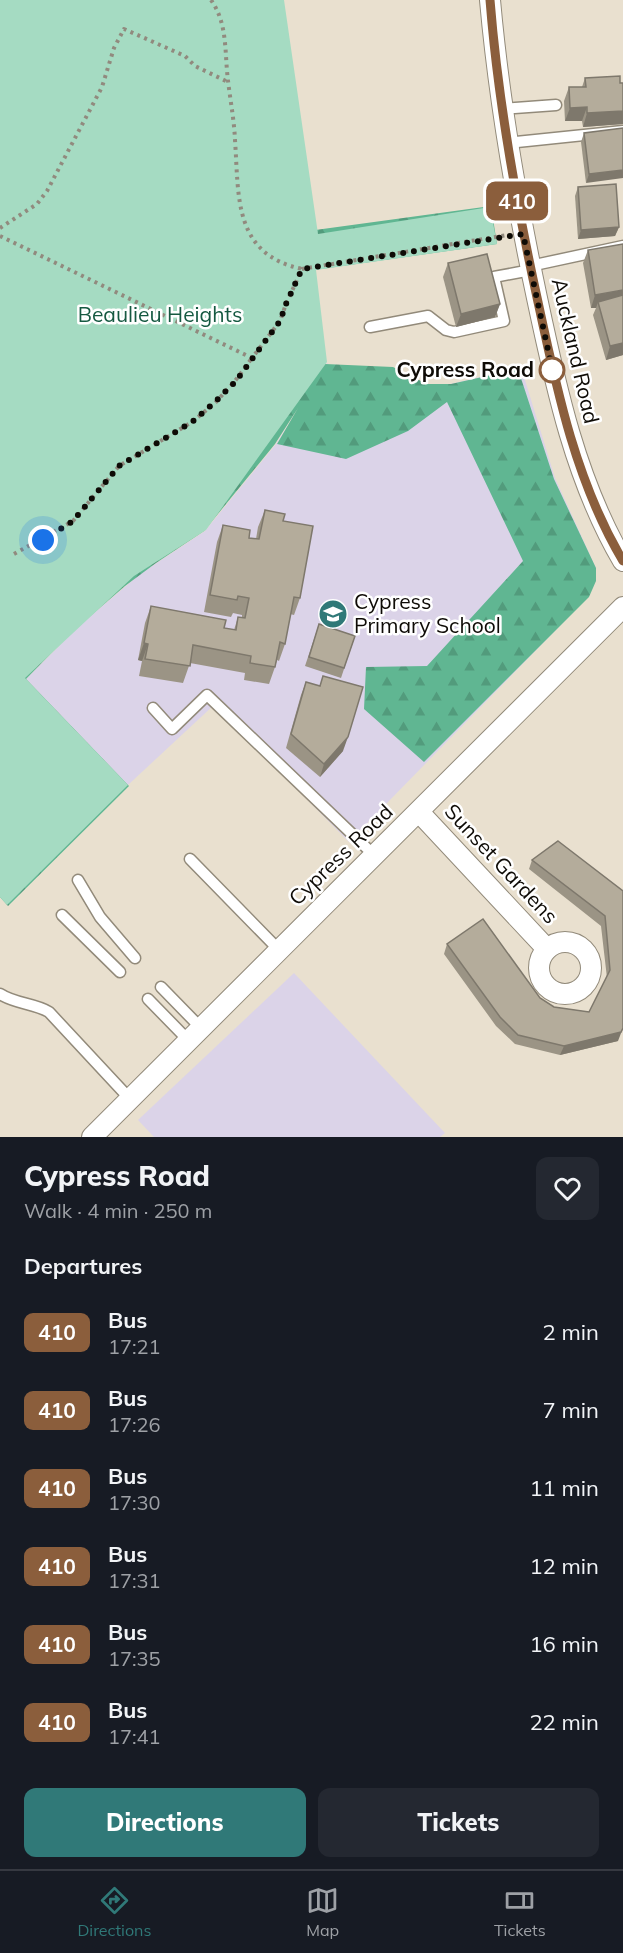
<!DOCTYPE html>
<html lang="en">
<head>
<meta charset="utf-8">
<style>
  :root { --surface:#171b24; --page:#242831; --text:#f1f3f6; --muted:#9ea1a6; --line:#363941; --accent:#307978 }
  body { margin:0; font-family:Mulish,sans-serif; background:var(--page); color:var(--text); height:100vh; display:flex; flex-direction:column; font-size:22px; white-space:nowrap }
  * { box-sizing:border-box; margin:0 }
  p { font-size:20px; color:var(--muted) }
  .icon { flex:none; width:33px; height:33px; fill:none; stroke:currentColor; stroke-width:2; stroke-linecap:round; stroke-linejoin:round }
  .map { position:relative; height:1137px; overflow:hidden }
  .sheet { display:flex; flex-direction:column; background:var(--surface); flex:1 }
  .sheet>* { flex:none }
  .badge { padding:0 12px; border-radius:9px; font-size:21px; line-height:39px }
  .you { position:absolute; width:30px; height:30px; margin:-15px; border:4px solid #fff; border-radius:50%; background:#1a73e8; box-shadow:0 0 0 9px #1a73e833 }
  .map>.badge { position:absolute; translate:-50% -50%; box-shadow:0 0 0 3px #fff }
  h2 { padding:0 24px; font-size:22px; line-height:54px }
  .round { display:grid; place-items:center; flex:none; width:63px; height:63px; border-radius:12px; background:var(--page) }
  .head { display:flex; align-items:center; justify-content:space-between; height:102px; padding:0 24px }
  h1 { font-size:28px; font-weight:800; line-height:45px }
  .cta { display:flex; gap:12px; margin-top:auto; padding:12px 24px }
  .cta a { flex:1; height:69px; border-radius:12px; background:var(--accent); color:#fff; font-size:24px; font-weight:800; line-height:69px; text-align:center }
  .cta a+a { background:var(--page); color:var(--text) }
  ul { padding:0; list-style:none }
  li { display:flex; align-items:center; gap:18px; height:78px; padding:0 24px }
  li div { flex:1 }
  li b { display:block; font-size:22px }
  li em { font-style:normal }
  li .badge { min-width:66px; font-weight:700; text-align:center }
  .tabs { display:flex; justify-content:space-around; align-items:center; height:84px; border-top:2px solid var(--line); background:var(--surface); font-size:16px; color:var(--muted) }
  .tabs a { display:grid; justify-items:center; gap:3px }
  .tabs .selected { color:var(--accent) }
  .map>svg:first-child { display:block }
  .education { fill:#dbd3e8 }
  .forest { fill:url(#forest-firs) }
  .park { fill:#a5dbc2 }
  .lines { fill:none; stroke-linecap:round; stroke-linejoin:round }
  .lane-casing { stroke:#928a7a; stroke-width:13 }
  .street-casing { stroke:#928a7a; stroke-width:22 }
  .path { stroke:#918a7e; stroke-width:4; stroke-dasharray:3 4.5; stroke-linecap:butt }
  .lane { stroke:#fff; stroke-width:10 }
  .street { stroke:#fff; stroke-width:20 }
  .wall { fill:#9b9485 }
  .shaded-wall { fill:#7e786c }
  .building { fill:#b4ac9b; stroke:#7e786c; stroke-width:1.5 }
  .line-casing { stroke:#fff; stroke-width:14 }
  .line { stroke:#8b5e3c; stroke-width:9 }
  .walk { stroke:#0e0b06; stroke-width:6; stroke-dasharray:0 10.8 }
  .stop-dot { fill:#fff; stroke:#8b5e3c; stroke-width:3 }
  .labels { text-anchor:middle; stroke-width:5; stroke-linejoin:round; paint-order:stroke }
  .park-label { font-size:21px; fill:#155941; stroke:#fff }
  .street-label { font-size:21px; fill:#0e0b06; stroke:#fff }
  .stop-label { font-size:21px; font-weight:bold; fill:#0e0b06; stroke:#fff; text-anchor:end }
  .poi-label { font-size:21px; fill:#0e0b06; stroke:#fff; text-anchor:start }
</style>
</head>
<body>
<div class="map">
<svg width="623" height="1137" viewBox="0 0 623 1137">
  <defs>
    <pattern id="forest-firs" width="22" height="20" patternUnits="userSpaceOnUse" patternTransform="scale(1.5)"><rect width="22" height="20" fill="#60b692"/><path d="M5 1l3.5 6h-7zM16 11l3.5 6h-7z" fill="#529b7c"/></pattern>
  </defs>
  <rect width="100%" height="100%" fill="#e9e0cf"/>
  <g class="education">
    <path d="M327,363L363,405L521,367L555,478L596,568V580L588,597L349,842L214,705L128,785L26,679L80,625L140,574L205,531L276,444Z"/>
    <path d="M294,973L445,1133L440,1137H154L138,1120Z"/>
  </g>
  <path class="forest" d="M0,0L308,231L491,206L497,244L314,270L325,364L393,367L427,384H451L518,369L554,479L596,568V581L589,597L424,762L364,709L366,667L427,666L523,561L447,402L408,431L346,459L277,444L298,408L275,444L204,531L156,563L125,586L72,632L26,679L129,786L8,906L0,897L28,747L0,543Z"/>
  <path class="park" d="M0,0H284L318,234L490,207L497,244L316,270L327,362L206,530L134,576L25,678L128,785L7,905L0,897Z"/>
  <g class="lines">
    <g class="lane-casing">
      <g id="lane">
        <path d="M501,109L556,105"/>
        <path d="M507,143L623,131"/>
        <path d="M530,266L623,246"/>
        <path d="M370,327L428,316L446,330L454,332L504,321L494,277L531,270"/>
        <path d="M153,708L172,729L207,695L375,856"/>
        <path d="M190,859L279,950"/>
        <path d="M78,880L100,917L135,958"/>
        <path d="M62,915L120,972"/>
        <path d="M161,987L200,1027"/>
        <path d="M0,994C15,1004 34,1003 49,1012L130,1099"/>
        <path d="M148,999L188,1040"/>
      </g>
    </g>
    <g class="street-casing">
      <g id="street">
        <path d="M490,0C499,101 516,199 537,298C556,388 576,481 623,561"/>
        <path d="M419,812L547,949"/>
        <circle cx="565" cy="968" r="26"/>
        <path d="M92,1137L623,607"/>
      </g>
    </g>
    <g class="path">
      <path d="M211,0C226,21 225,46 227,71C229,94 234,117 235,140C239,197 233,254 302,269"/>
      <path d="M0,228L37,204L47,191L102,87L114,48L124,29L185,56L195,66L228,82"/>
      <path d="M0,236L252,358L280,321L286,304L302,269L507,235"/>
      <path d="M14,554L73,521L119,466L192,422L215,403L235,381L252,358"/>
    </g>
    <use href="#lane" class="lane"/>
    <use href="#street" class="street"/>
  </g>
  <g class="wall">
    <path d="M585,78L623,83V124L583,127L582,121H565L564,101L569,87H582Z"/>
    <path d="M623,128L586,183L581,142L584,133Z"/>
    <path d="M578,187L619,227L615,236L578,239L575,196Z"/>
    <path d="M588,250L623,355L606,360L593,315L596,308H591L583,263Z"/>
    <path d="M448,263L500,304L495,317L456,327L443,277Z"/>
    <path d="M265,510L283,521L300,598L294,615L290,614L285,644L279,661L277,660L275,667L269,684L244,680L245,673L190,663L183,683L139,676L142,661L138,660L145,623L151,606L224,628L234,630L238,617L242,618V615L233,613L231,617L204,612L217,542L223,525L249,538L256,539L258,527Z"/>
    <path d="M319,624L355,636L341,678L305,666Z"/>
    <path d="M306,682L343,751L320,777L286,748L301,695Z"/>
    <path d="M532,860L623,891L618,1041L560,1055L515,1044L496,1026L444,954L447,944L554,1007L589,1012L607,978L601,926L529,869Z"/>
  </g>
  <g class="shaded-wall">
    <path d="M587,107L582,121H565L570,108Z"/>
    <path d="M623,111V124L583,127L587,113Z"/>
    <path d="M623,170V178L586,183L589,174Z"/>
    <path d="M619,227L615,236L578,239L581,230Z"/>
    <path d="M623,290V303L598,302L596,308H591L595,295Z"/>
    <path d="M500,304L495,317L456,327L461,314Z"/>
    <path d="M623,343V355L606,360L610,346Z"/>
    <path d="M144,643L148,644L142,661L138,660Z"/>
    <path d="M348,737L343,751L320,777L324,764Z"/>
    <path d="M623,1028L618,1041L560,1055L564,1046Z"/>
  </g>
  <g class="building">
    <path d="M620,76V83H623V111L587,113V107L570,108L569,87H586L585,78Z"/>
    <path d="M623,128V170L589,174L584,133Z"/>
    <path d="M616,184L619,227L581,230L578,187Z"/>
    <path d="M623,244V290L595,295L588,250Z"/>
    <path d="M487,254L500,304L461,314L448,263Z"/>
    <path d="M623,295V343L610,346L598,302Z"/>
    <path d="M265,510L285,514L283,521L313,526L300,598L294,597L285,644L280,642L275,667L250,663L251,656L193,645L190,666L145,659L148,644L144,643L151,606L226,620L224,628L236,630L238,617L245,618L249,598L238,596L237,600L210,595L223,525L250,530L249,538L259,539Z"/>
    <path d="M319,624L355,636L344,668L309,657Z"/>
    <path d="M323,676L363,687L348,737L324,764L291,734L306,682L320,686Z"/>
    <path d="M558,841L623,891V1028L621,1032L564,1046L518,1035L500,1017L447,944L483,919L540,998L554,1007L589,1012L610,970L605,916L532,860Z"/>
  </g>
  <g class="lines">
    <g class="line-casing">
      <path id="line" d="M490,0C498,102 516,202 538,302C557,391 576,482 623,561"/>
    </g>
    <use href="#line" class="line"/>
    <path class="walk" d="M43,540L73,521L119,466L192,422L215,402L236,381L280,321L286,304L302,269L523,234L553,373L552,370"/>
  </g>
  <defs>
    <g id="school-disc" transform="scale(1.5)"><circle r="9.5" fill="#307978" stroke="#fff"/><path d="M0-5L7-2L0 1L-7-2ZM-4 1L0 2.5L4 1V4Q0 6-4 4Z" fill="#fff"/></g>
  </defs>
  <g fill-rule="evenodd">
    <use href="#school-disc" x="333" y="614"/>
  </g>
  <circle class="stop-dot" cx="552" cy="370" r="12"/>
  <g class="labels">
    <g class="park-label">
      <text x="160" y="322">Beaulieu Heights</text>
    </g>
    <g class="street-label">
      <text transform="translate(575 351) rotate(77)" y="7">Auckland Road</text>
      <text transform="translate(341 855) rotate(-44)" y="7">Cypress Road</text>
      <text transform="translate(501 864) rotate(47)" y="7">Sunset Gardens</text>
    </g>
    <g class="stop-label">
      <text x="534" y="377">Cypress Road</text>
    </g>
    <g class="poi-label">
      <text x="354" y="609">Cypress<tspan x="354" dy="24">Primary School</tspan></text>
    </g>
  </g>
</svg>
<div class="you" style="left:43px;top:540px"></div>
<b class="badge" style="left:517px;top:201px;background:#8b5e3c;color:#fff">410</b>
</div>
<section class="sheet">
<div class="head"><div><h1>Cypress Road</h1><p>Walk · 4 min · 250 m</p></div><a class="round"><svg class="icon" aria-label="heart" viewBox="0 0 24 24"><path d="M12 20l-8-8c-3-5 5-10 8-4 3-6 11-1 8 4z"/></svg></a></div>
<h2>Departures</h2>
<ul>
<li><span class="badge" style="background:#8b5e3c;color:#fff">410</span><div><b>Bus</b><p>17:21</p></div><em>2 min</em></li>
<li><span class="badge" style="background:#8b5e3c;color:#fff">410</span><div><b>Bus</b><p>17:26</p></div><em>7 min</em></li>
<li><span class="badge" style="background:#8b5e3c;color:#fff">410</span><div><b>Bus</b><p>17:30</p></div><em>11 min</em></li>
<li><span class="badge" style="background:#8b5e3c;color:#fff">410</span><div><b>Bus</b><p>17:31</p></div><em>12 min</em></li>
<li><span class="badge" style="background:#8b5e3c;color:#fff">410</span><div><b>Bus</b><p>17:35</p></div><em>16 min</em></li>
<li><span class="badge" style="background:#8b5e3c;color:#fff">410</span><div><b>Bus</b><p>17:41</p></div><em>22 min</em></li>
</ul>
<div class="cta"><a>Directions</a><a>Tickets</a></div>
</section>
<nav class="tabs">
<a class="selected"><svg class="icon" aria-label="directions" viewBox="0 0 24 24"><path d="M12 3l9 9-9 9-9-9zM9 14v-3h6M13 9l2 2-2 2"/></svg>Directions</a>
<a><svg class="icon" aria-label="map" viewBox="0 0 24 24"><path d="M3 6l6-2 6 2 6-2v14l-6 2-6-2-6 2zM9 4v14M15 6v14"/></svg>Map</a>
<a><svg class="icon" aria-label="tickets" viewBox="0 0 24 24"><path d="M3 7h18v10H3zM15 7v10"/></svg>Tickets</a>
</nav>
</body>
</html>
